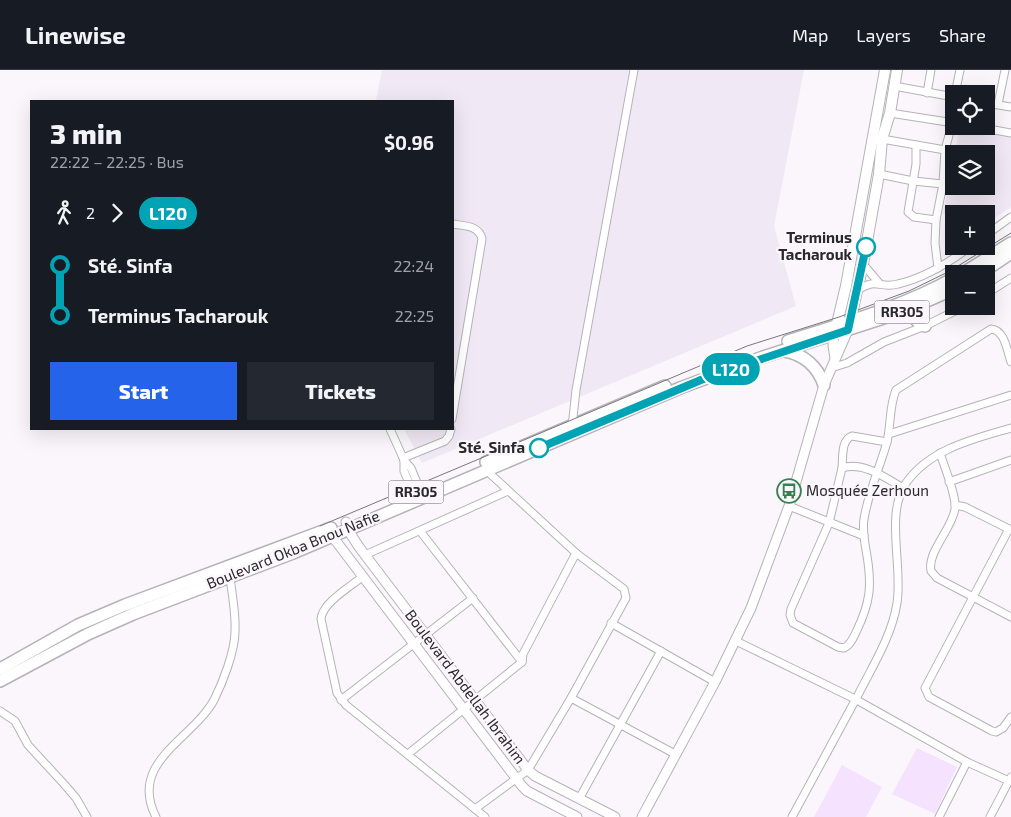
<!DOCTYPE html>
<html lang="en">
<head>
<meta charset="utf-8">
<style>
  :root { --surface:#171b24; --page:#242831; --text:#f1f3f6; --muted:#9ea1a6; --line:#363941; --accent:#2563eb }
  body { margin:0; font-family:"Exo 2",sans-serif; background:var(--page); color:var(--text); height:100vh; display:flex; flex-direction:column; font-size:19px; white-space:nowrap }
  * { box-sizing:border-box; margin:0 }
  p { font-size:16px; color:var(--muted) }
  .icon { flex:none; width:28px; height:28px; fill:none; stroke:currentColor; stroke-width:2; stroke-linecap:round; stroke-linejoin:round }
  .map { position:relative; flex:1; overflow:hidden }
  .details { position:absolute; left:30px; top:30px; width:424px; height:330px; display:flex; flex-direction:column; background:var(--surface); border-radius:0px; box-shadow:0 5px 20px #0002 }
  .details>* { flex:none }
  .badge { padding:0 10px; border-radius:16px; font-size:18px; line-height:32px }
  .controls { position:absolute; left:945px; top:15px; display:grid; gap:10px }
  .controls a { display:grid; place-items:center; width:50px; height:50px; border-radius:0px; background:var(--surface); box-shadow:0 5px 20px #0002; font-size:25px }
  .map>.badge { position:absolute; translate:-50% -50%; box-shadow:0 0 0 2px #fff }
  .legs { display:flex; align-items:center; gap:8px; height:55px; padding:0 20px; font-size:16px }
  .legs p { margin-inline-start:auto }
  .headline { display:flex; align-items:center; justify-content:space-between; height:85px; padding:0 20px }
  h1 { font-size:28px; font-weight:800; line-height:38px }
  .primary-button { display:flex; gap:10px; margin-top:auto; padding:10px 20px }
  .primary-button a { flex:1; height:58px; border-radius:0px; background:var(--accent); color:#fff; font-size:20px; font-weight:800; line-height:58px; text-align:center }
  .primary-button a+a { background:var(--page); color:var(--text) }
  ul { padding:0 20px; list-style:none }
  li { display:flex; align-items:center; gap:18px; height:50px; font-size:19px }
  li i { display:grid; place-items:center; width:8px; height:100%; margin:0 6px; background:currentColor }
  li i::after { content:''; width:12px; height:12px; margin:-6px; border:4px solid; border-radius:50%; background:var(--surface) }
  li p { margin-inline-start:auto }
  li:first-child i { background:linear-gradient(#0000 50%,currentColor 0) }
  li:last-child i { background:linear-gradient(currentColor 50%,#0000 0) }
  header { display:flex; align-items:center; gap:30px; box-sizing:border-box; height:70px; padding:0 25px; background:var(--surface); border-bottom:1px solid var(--line) }
  header strong { font-size:24px }
  nav { display:flex; gap:28px; margin-inline-start:auto; font-size:18px }
  .map>svg:first-child { display:block }
  .built { fill:#f0e8f4 }
  .green { fill:#f5e2fe }
  .lines { fill:none; stroke-linecap:round; stroke-linejoin:round }
  .minor-casing { stroke:#b6b3b8; stroke-width:9 }
  .tertiary-casing { stroke:#b6b3b8; stroke-width:11 }
  .secondary-casing { stroke:#b6b3b8; stroke-width:12 }
  .primary-casing { stroke:#b6b3b8; stroke-width:14 }
  .minor { stroke:#fff; stroke-width:7 }
  .tertiary { stroke:#fff; stroke-width:9 }
  .secondary { stroke:#fff; stroke-width:10 }
  .primary { stroke:#fff; stroke-width:11 }
  .tram { stroke:#7a787b; stroke-width:1 }
  .line-1-casing { stroke:#fff; stroke-width:11 }
  .line-1 { stroke:#00a3b4; stroke-width:8 }
  .stop-1-dot { fill:#fff; stroke:#00a3b4; stroke-width:2.5 }
  .labels { text-anchor:middle; stroke-width:4.5; stroke-linejoin:round; paint-order:stroke }
  .shield { fill:#faf6fc; stroke:#686669; stroke-width:1 }
  .shield-label { font-size:14px; font-weight:bold; fill:#29282a }
  .stop-label { font-size:15px; font-weight:bold; fill:#29282a; stroke:#faf6fc; text-anchor:end }
  .poi-label { font-size:15px; fill:#29282a; stroke:#faf6fc; text-anchor:start }
  .street-label { font-size:15px; fill:#29282a; stroke:#faf6fc }
</style>
</head>
<body>
<header>
<strong>Linewise</strong>
<nav><a>Map</a><a>Layers</a><a>Share</a></nav>
</header>
<div class="map">
<svg width="1011" height="747" viewBox="0 0 1011 747">
  <rect width="100%" height="100%" fill="#faf6fc"/>
  <g class="built">
    <path d="M382,0H804L774,156L796,236L422,393L404,359H452V31H376Z"/>
    <path d="M959,59L1011,67V137L986,154V144H954V176L950,179L952,152L943,143L954,88V116H986V84H955Z"/>
  </g>
  <g class="green">
    <path d="M917,678L957,697L935,744L892,724Z"/>
    <path d="M842,695L882,717L866,747H814Z"/>
  </g>
  <g class="lines">
    <g class="minor-casing">
      <g id="minor">
        <path d="M894,16L954,27"/>
        <path d="M927,23L931,0"/>
        <path d="M955,24L960,0"/>
        <path d="M986,33L1011,37"/>
        <path d="M998,34L1005,0"/>
        <path d="M890,43L954,53"/>
        <path d="M973,56L1011,63"/>
        <path d="M882,69L945,80"/>
        <path d="M916,75V94L908,142L914,147L936,150"/>
        <path d="M879,104L913,111L943,114"/>
        <path d="M452,154C464,156 479,155 482,169L452,349"/>
        <path d="M986,165L1011,147"/>
        <path d="M863,194L879,213"/>
        <path d="M938,198L935,173L936,150L943,114L945,80L954,47"/>
        <path d="M858,220C877,207 879,219 898,214C924,208 950,192 971,176"/>
        <path d="M986,224L1011,208"/>
        <path d="M831,298L847,293L884,272L925,256L965,236"/>
        <path d="M572,357L576,320L634,0"/>
        <path d="M390,359L404,390L411,398L423,427"/>
        <path d="M889,364L1011,325"/>
        <path d="M940,383C944,396 957,427 955,439C952,459 927,482 931,501L937,508L1011,547"/>
        <path d="M403,388L445,371L449,366L451,359"/>
        <path d="M404,390V401L416,429"/>
        <path d="M842,398C843,387 841,370 852,366L887,372"/>
        <path d="M949,412L1011,390"/>
        <path d="M903,418C886,408 863,391 842,398L829,453L791,539L790,545L793,553L838,577L844,578C851,575 854,566 857,560C870,533 872,516 867,486C865,474 862,461 864,449C868,423 880,397 887,372C891,356 889,336 896,320L991,259C1005,260 1007,281 1011,292"/>
        <path d="M955,435L965,437L1011,460"/>
        <path d="M789,436L864,466"/>
        <path d="M1009,459L925,618L929,627L992,661L996,662L1003,658L1011,647"/>
        <path d="M420,461L522,592"/>
        <path d="M365,485L508,421"/>
        <path d="M362,507C350,517 322,533 321,549L337,623L346,635L485,747"/>
        <path d="M611,553L715,612"/>
        <path d="M736,571L855,629L967,692L1009,711"/>
        <path d="M571,628L675,684"/>
        <path d="M341,630L473,528"/>
        <path d="M0,641L15,651L28,675L64,714L76,728L87,747"/>
        <path d="M408,684L522,592L523,584L576,483"/>
        <path d="M579,729L661,581"/>
        <path d="M475,739L528,700L571,628L626,528L624,519L576,483L486,400"/>
        <path d="M156,747C128,692 192,670 214,630C223,612 235,581 235,561C236,543 232,525 230,507"/>
        <path d="M792,747C814,707 835,667 857,627C872,597 892,566 897,533C903,497 885,443 906,413C930,379 973,369 1011,358"/>
        <path d="M939,747L967,692"/>
        <path d="M990,747L1011,707"/>
      </g>
    </g>
    <g class="tertiary-casing">
      <g id="tertiary">
        <path d="M834,265L833,276L835,288"/>
        <path d="M346,452L350,463L359,477L528,700L535,706L615,747"/>
        <path d="M329,462L522,716L527,721L577,747"/>
        <path d="M642,747L715,612L751,538L789,436L824,315L848,260"/>
      </g>
    </g>
    <g class="secondary-casing">
      <g id="secondary">
        <path d="M849,257L863,194L879,104L882,69L890,43L897,0"/>
        <path d="M835,262L846,216L885,0"/>
      </g>
    </g>
    <g class="primary-casing">
      <g id="primary">
        <path d="M962,204L1011,173"/>
        <path d="M980,204L1011,183"/>
        <path d="M920,236C912,245 914,252 925,256"/>
        <path d="M788,271C844,253 902,237 954,208"/>
        <path d="M784,281C804,284 818,297 824,315"/>
        <path d="M486,392L665,316"/>
        <path d="M0,599L78,555L125,535L331,458"/>
        <path d="M0,611L88,564L133,544L293,483L680,318L763,287L902,242L954,219"/>
      </g>
    </g>
    <use href="#minor" class="minor"/>
    <use href="#tertiary" class="tertiary"/>
    <use href="#secondary" class="secondary"/>
    <use href="#primary" class="primary"/>
    <path class="tram" d="M320,456L747,276L839,247L909,221L950,201L1011,163"/>
  </g>
  <g class="lines">
    <g class="line-1-casing">
      <path id="line-1" d="M539,378L708,307L848,260L866,177"/>
    </g>
    <use href="#line-1" class="line-1"/>
  </g>
  <defs>
    <g id="bus-ring" transform="scale(1.25)"><circle r="9.5" fill="#faf6fc" stroke="#358150" stroke-width="1.5"/><path d="M-5-6H5V4H4V6H2V4H-2V6H-4V4H-5ZM-3.5-4V0h7V-4ZM-3.5 1.2v1.5H-2V1.2ZM2 1.2v1.5H3.5V1.2Z" fill="#358150"/></g>
  </defs>
  <g fill-rule="evenodd">
    <use href="#bus-ring" x="789" y="421"/>
  </g>
  <g class="stop-1-dot">
    <circle cx="866" cy="177" r="9"/>
    <circle cx="539" cy="378" r="9"/>
  </g>
  <g class="labels">
    <g class="shield">
      <rect x="874.5" y="230.5" width="55" height="23" rx="4"/>
      <rect x="388.5" y="410.5" width="55" height="23" rx="4"/>
    </g>
    <g class="shield-label">
      <text x="902" y="247">RR305</text>
      <text x="416" y="427">RR305</text>
    </g>
    <g class="stop-label">
      <text x="852" y="173">Terminus<tspan x="852" dy="17">Tacharouk</tspan></text>
      <text x="525" y="383">Sté. Sinfa</text>
    </g>
    <g class="poi-label">
      <text x="806" y="426">Mosquée Zerhoun</text>
    </g>
    <g class="street-label">
      <text transform="translate(293 480) rotate(-22)" y="5">Boulevard Okba Bnou Nafie</text>
      <text transform="translate(465 617) rotate(53)" y="5">Boulevard Abdellah Ibrahim</text>
    </g>
  </g>
</svg>
<div class="controls">
<a><svg class="icon" aria-label="locate" viewBox="0 0 24 24"><circle cx="12" cy="12" r="6"/><path d="M12 2v4M12 18v4M2 12h4M18 12h4"/></svg></a>
<a><svg class="icon" aria-label="layers" viewBox="0 0 24 24"><path d="M12 4l9 5-9 5-9-5zM3 14l9 5 9-5"/></svg></a>
<a>+</a>
<a>−</a>
</div>
<b class="badge" style="left:731px;top:299px;background:#00a3b4;color:#fff">L120</b>
<section class="details">
<div class="headline"><div><h1>3 min</h1><p>22:22 – 22:25 · Bus</p></div><b>$0.96</b></div>
<div class="legs"><svg class="icon" aria-label="walk" viewBox="0 0 24 24"><circle cx="13" cy="4" r="2"/><path d="M13 8l-2 6 4 7M11 14l-3 7M7 12l3-4h3l4 4"/></svg>2<svg class="icon" aria-label="forward" viewBox="0 0 24 24"><path d="M9 5l7 7-7 7"/></svg><b class="badge" style="background:#00a3b4;color:#fff">L120</b></div>
<ul>
<li><i style="color:#00a3b4"></i><b>Sté. Sinfa</b><p>22:24</p></li>
<li><i style="color:#00a3b4"></i><b>Terminus Tacharouk</b><p>22:25</p></li>
</ul>
<div class="primary-button"><a>Start</a><a>Tickets</a></div>
</section>
</div>
</body>
</html>
